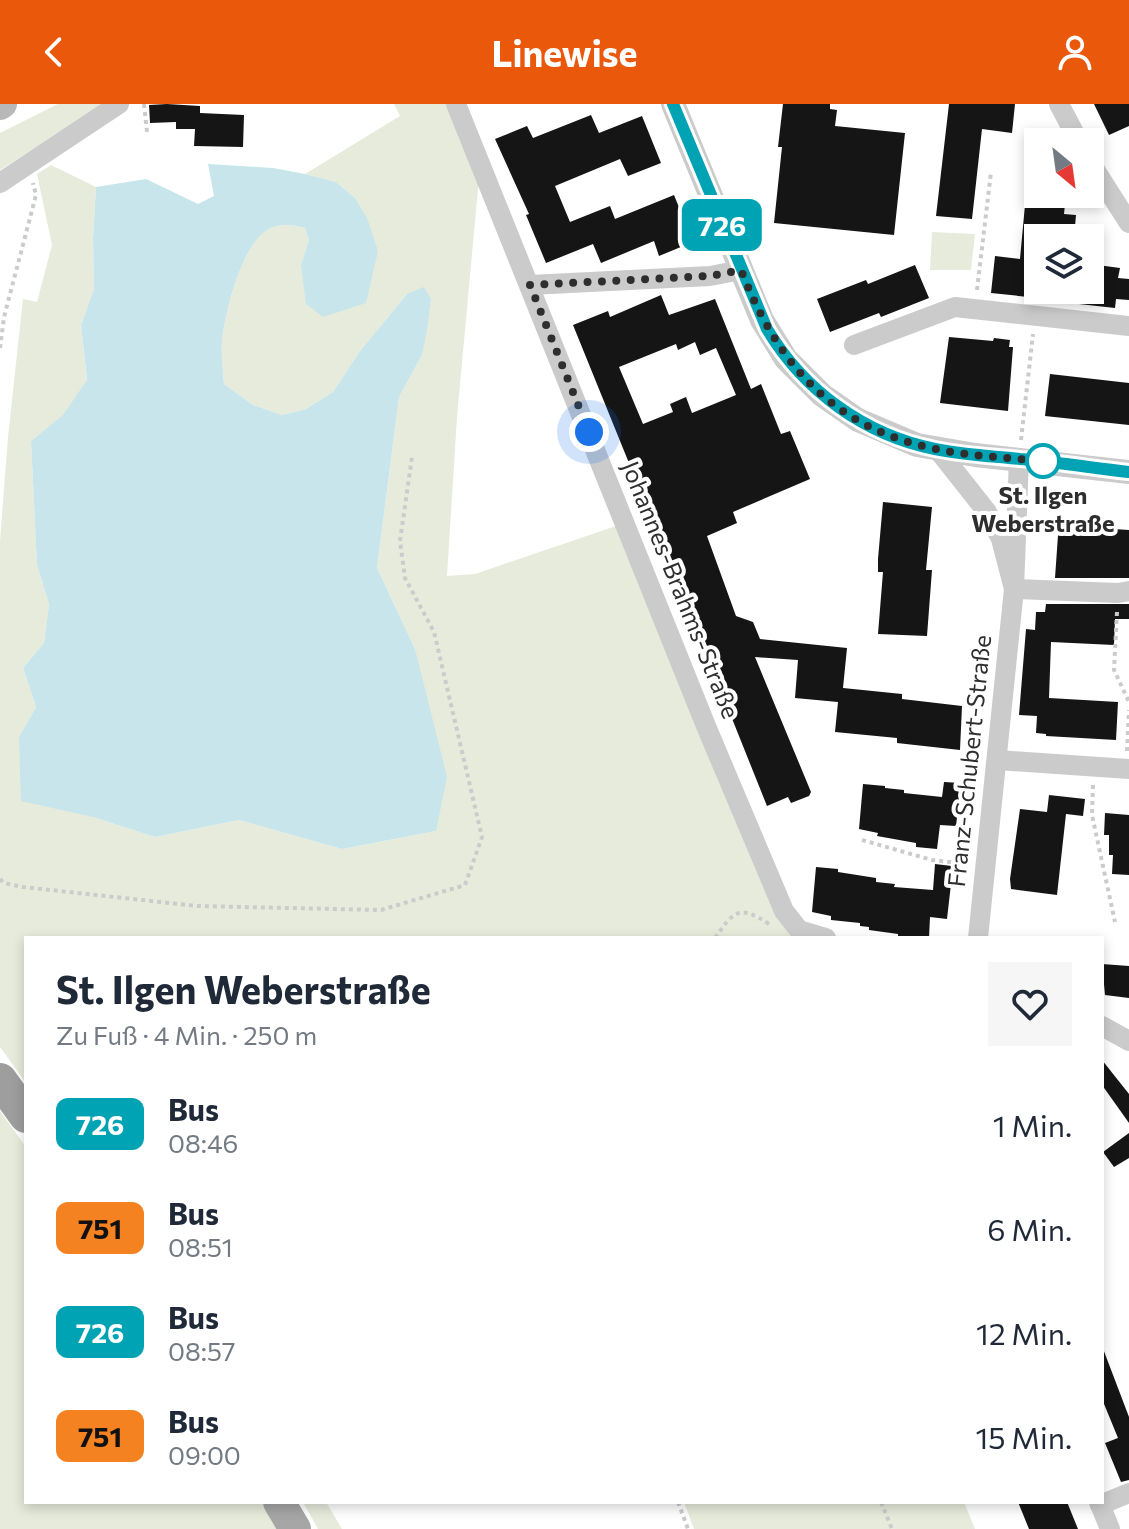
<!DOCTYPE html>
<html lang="de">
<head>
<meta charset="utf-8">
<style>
  :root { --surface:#fff; --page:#f6f6f7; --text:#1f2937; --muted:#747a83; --accent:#ea580c }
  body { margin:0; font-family:Commissioner,sans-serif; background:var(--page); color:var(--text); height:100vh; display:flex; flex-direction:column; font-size:30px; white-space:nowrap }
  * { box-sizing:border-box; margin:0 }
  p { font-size:26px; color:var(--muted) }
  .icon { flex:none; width:44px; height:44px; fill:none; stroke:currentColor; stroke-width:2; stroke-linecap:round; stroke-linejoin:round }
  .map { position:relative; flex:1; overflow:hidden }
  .sheet { position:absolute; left:24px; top:832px; width:1080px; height:568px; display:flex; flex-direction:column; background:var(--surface); border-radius:0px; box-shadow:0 4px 12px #0003 }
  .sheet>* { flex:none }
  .badge { padding:0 16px; border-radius:12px; font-size:28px; line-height:52px }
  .needle { width:52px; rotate:151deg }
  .fabs { position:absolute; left:1024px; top:24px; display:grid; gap:16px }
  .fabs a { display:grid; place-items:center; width:80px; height:80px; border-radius:0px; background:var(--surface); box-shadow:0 4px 12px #0003; font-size:40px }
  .you { position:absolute; width:40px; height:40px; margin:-20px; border:6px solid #fff; border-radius:50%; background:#1a73e8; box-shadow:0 0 0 12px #1a73e833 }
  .map>.badge { position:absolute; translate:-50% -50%; box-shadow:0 0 0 4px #fff }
  .round { display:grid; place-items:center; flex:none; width:84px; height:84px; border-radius:0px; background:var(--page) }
  .overview { display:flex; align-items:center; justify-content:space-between; height:136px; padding:0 32px }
  h1 { font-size:38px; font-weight:700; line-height:60px }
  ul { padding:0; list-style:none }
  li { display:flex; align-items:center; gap:24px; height:104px; padding:0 32px }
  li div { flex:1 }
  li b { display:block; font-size:30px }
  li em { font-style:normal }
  li .badge { min-width:88px; font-weight:700; text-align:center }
  header { display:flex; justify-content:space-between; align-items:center; height:104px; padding:0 32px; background:var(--accent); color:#fff; font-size:36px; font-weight:700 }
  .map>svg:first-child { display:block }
  .green { fill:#e7ebdb }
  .water { fill:#c7e5eb }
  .building { fill:#151515; fill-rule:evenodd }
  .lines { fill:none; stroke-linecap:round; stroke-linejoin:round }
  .path { stroke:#cbcbcb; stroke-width:4; stroke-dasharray:4 4; stroke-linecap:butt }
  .minor { stroke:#cbcbcb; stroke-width:20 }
  .tertiary { stroke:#cbcbcb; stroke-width:24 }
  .secondary { stroke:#b8b8b8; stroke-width:28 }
  .primary { stroke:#a6a6a6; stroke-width:32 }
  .trunk { stroke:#9e9e9e; stroke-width:34 }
  .line-casing { stroke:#fff; stroke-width:18 }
  .line { stroke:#00a3b4; stroke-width:12 }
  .walk { stroke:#2e2e2e; stroke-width:8; stroke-dasharray:0 14.4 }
  .stop-dot { fill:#fff; stroke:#00a3b4; stroke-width:4 }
  .labels { text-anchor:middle; stroke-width:8; stroke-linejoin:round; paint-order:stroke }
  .stop-label { font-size:24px; font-weight:bold; fill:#2e2e2e; stroke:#fff }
  .street-label { font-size:24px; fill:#2e2e2e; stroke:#fff }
</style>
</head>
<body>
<header><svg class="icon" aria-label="back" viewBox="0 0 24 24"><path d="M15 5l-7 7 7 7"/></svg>Linewise<svg class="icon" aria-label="person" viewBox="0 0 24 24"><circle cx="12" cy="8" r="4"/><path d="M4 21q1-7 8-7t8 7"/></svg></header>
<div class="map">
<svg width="1129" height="1425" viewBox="0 0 1129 1425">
  <rect width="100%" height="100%" fill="#fff"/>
  <g class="green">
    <path d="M58,0H106L0,66V29Z"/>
    <path d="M394,0H448L479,74L457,313L447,472L475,470L619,421L756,764L793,834H26V979L0,943V437L8,333L23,195L37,198L52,141L37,70L51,61L96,83L93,134L94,185L81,221L87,277L63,312L31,337L37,461L49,500L44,539L23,564L36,603L19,633L93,713L155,733L239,716L342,745L436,727L415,545L377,464L399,293L422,251L431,195L407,190L360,247L333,288L306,305L282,311L253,301L224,280C223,266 221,251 222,237C225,208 242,139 269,125C281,119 292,121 305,124L309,136L301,161L355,94L336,78L305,70L400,12Z"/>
    <path d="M932,128L975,130L971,166H930Z"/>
    <path d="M0,1007L26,1043V1398H264L280,1425H0Z"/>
    <path d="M303,1398H326L342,1425H318Z"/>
    <path d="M684,1398H964L975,1425H694Z"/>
  </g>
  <path class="water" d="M208,60L273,64L305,70L336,78L355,94L367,114L378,147L366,199L323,213L306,200L301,161L309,136L305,124C292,121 281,119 269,125C242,139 225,208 222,237C221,251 223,266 224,280L253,301L282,311L306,305L333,288L360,247L407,190L424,183L431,195L427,226L422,251L399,293L377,464L415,545L447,673L436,727L342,745L239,716L155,733L93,713L21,697L19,633L36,603L23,564L44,539L49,500L37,461L31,337L63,311L87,276L81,221L94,185L93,134L96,83L146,75L198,100L214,92Z"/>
  <g class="building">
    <path d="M167,0L200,2V9L244,11L243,43L194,42L195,25H176V18L150,19L149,1Z"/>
    <path d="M783,0H830V5L837,6L835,22L905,29L894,131L774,119L782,43H778Z"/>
    <path d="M949,0H1015L1012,29L982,25L972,115L936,112Z"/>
    <path d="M1094,0H1129V22L1109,31Z"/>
    <path d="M591,11L599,29L642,12L661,59L628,72L620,55L555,82L570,118L610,102L615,115L674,91L693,138L659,152L654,137L601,159L593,140L546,159L526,111L529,110L495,35L527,22L533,34Z"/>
    <path d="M1026,90H1066L1064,110L1076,111L1074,134L1038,131V194L991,189L995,152L1020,155Z"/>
    <path d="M1090,160L1120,164L1118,174L1129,175V196L1116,195L1115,204L1052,197V186H1090Z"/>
    <path d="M915,161L929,194L881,213L879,209L830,228L817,195L866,176L868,180Z"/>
    <path d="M661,191L669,211L715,195L751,285L761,280L781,330L790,327L810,375L733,408L737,419L707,432L736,512L753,518L760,535L847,544L843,584L902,590V595L962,602L960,646L897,639V634L835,628L838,598L795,594L798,556L755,553L811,688L809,692L791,699L788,693L767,702L729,607L731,606L679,481L677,482L655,428L651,430L640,404L646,401L573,221L608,207L610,213ZM695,238L700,251L716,244L736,291L692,309L686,293L670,300L673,308L643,320L619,263L676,240L678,246Z"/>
    <path d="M949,233L993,237L994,234L1010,236L1009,243H1013L1008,307L940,299Z"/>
    <path d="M1050,270L1129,279V321L1045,312Z"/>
    <path d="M883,398L932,403L926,466H932L927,532L878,530L883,468H878V455Z"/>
    <path d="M1059,417L1083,418V423L1129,426V474H1055Z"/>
    <path d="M1046,500H1129V515H1115L1114,541L1051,538L1049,594L1118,598L1116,636L1046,632V630L1036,629L1037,612L1019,611L1026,525L1035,526L1036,508H1045Z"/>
    <path d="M944,678L961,679L960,688L956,722L940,721L937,745L916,743V739L877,732L878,729L859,725L863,680L885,682V684L904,686V689L942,693Z"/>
    <path d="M1049,691L1085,695L1083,712L1066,710L1057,791L1011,785L1010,775L1020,705L1047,708Z"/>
    <path d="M1105,709L1129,711V771L1112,770L1113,751H1109V731H1104Z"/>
    <path d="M935,760L952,762L951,780L947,815L930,813L929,834H907L898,832V830L869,826V823L860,822V819L831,816V812L812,808L816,763L838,765V768L876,774V778L895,780L894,783L933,786Z"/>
    <path d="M1102,860L1129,862V894L1105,891Z"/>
    <path d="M1102,956L1129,990V1019L1102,981Z"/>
    <path d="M1129,1029V1054L1114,1063L1103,1048Z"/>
    <path d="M1102,1242L1129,1313V1376L1121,1378L1105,1339L1118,1334L1102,1295Z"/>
    <path d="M1018,1398H1067L1078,1425H1029Z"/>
  </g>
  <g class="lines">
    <g class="path">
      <path d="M144,0L147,28"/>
      <path d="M977,186L991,68"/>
      <path d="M0,244L4,213L36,91L33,79"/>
      <path d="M1021,336L1033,230"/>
      <path d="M1117,508L1114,566L1129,598"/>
      <path d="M1127,647L1129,606"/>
      <path d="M1093,681L1092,711L1115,818"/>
      <path d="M862,736L932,756L968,760"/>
      <path d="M0,775L4,779L23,783L197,802L381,806L465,781L482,733L434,528L405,474L400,437L412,353"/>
      <path d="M715,834C734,807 739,800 769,820"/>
      <path d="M678,1398L688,1425"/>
      <path d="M881,1398L892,1425"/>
    </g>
    <g class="minor">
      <path d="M456,0L706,622L784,807L799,826L826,834"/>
      <path d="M1059,0L1079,38"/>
      <path d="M1090,58L1129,119"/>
      <path d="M0,79L119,0"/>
      <path d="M530,181L710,172L741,166"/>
      <path d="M854,241L955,203L1129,222"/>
      <path d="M938,346L987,408L1001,435L1014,485L1118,489L1129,487"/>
      <path d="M997,656L1129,665"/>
      <path d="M978,834L1014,485L1019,354"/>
      <path d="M1102,922L1129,937"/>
      <path d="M1099,1398L1110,1425"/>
      <path d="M1100,1401L1129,1389"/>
    </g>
    <path class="tertiary" d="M673,0L762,216L786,255L822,291L858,316L917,341L975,351L1129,368"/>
    <path class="secondary" d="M0,2L3,0"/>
    <path class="primary" d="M279,1398L295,1425"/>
    <path class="trunk" d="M0,976L26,1012"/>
  </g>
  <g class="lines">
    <g class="line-casing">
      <path id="line" d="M673,0L767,225C804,287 865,331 935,345C963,351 992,352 1020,355C1057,358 1093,364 1129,368"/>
    </g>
    <use href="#line" class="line"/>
    <path class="walk" d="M589,328L530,181L710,172L741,166C778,260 832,324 936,345C972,353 1010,353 1046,358L1043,357"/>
  </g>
  <circle class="stop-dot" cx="1043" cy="357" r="16"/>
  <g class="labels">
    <g class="stop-label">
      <text x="1043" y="400">St. Ilgen<tspan x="1043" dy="28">Weberstraße</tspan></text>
    </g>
    <g class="street-label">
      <text transform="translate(680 486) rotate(68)" y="8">Johannes-Brahms-Straße</text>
      <text transform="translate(970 657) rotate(-84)" y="8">Franz-Schubert-Straße</text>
    </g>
  </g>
</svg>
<div class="fabs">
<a><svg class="needle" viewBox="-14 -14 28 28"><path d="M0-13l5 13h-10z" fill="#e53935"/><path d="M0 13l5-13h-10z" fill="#747a83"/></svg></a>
<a><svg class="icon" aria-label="layers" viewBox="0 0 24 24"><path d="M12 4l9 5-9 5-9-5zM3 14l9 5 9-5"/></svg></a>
</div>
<div class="you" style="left:589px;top:328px"></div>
<b class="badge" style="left:722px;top:121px;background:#00a3b4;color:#fff">726</b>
<section class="sheet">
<div class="overview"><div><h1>St. Ilgen Weberstraße</h1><p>Zu Fuß · 4 Min. · 250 m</p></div><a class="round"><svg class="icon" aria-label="heart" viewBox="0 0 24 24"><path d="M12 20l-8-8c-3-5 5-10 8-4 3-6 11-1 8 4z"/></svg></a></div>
<ul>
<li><span class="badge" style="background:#00a3b4;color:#fff">726</span><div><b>Bus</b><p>08:46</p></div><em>1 Min.</em></li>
<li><span class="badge" style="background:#f58220;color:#111">751</span><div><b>Bus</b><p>08:51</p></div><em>6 Min.</em></li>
<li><span class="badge" style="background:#00a3b4;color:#fff">726</span><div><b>Bus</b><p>08:57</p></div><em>12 Min.</em></li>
<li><span class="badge" style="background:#f58220;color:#111">751</span><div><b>Bus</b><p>09:00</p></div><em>15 Min.</em></li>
</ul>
</section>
</div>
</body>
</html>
